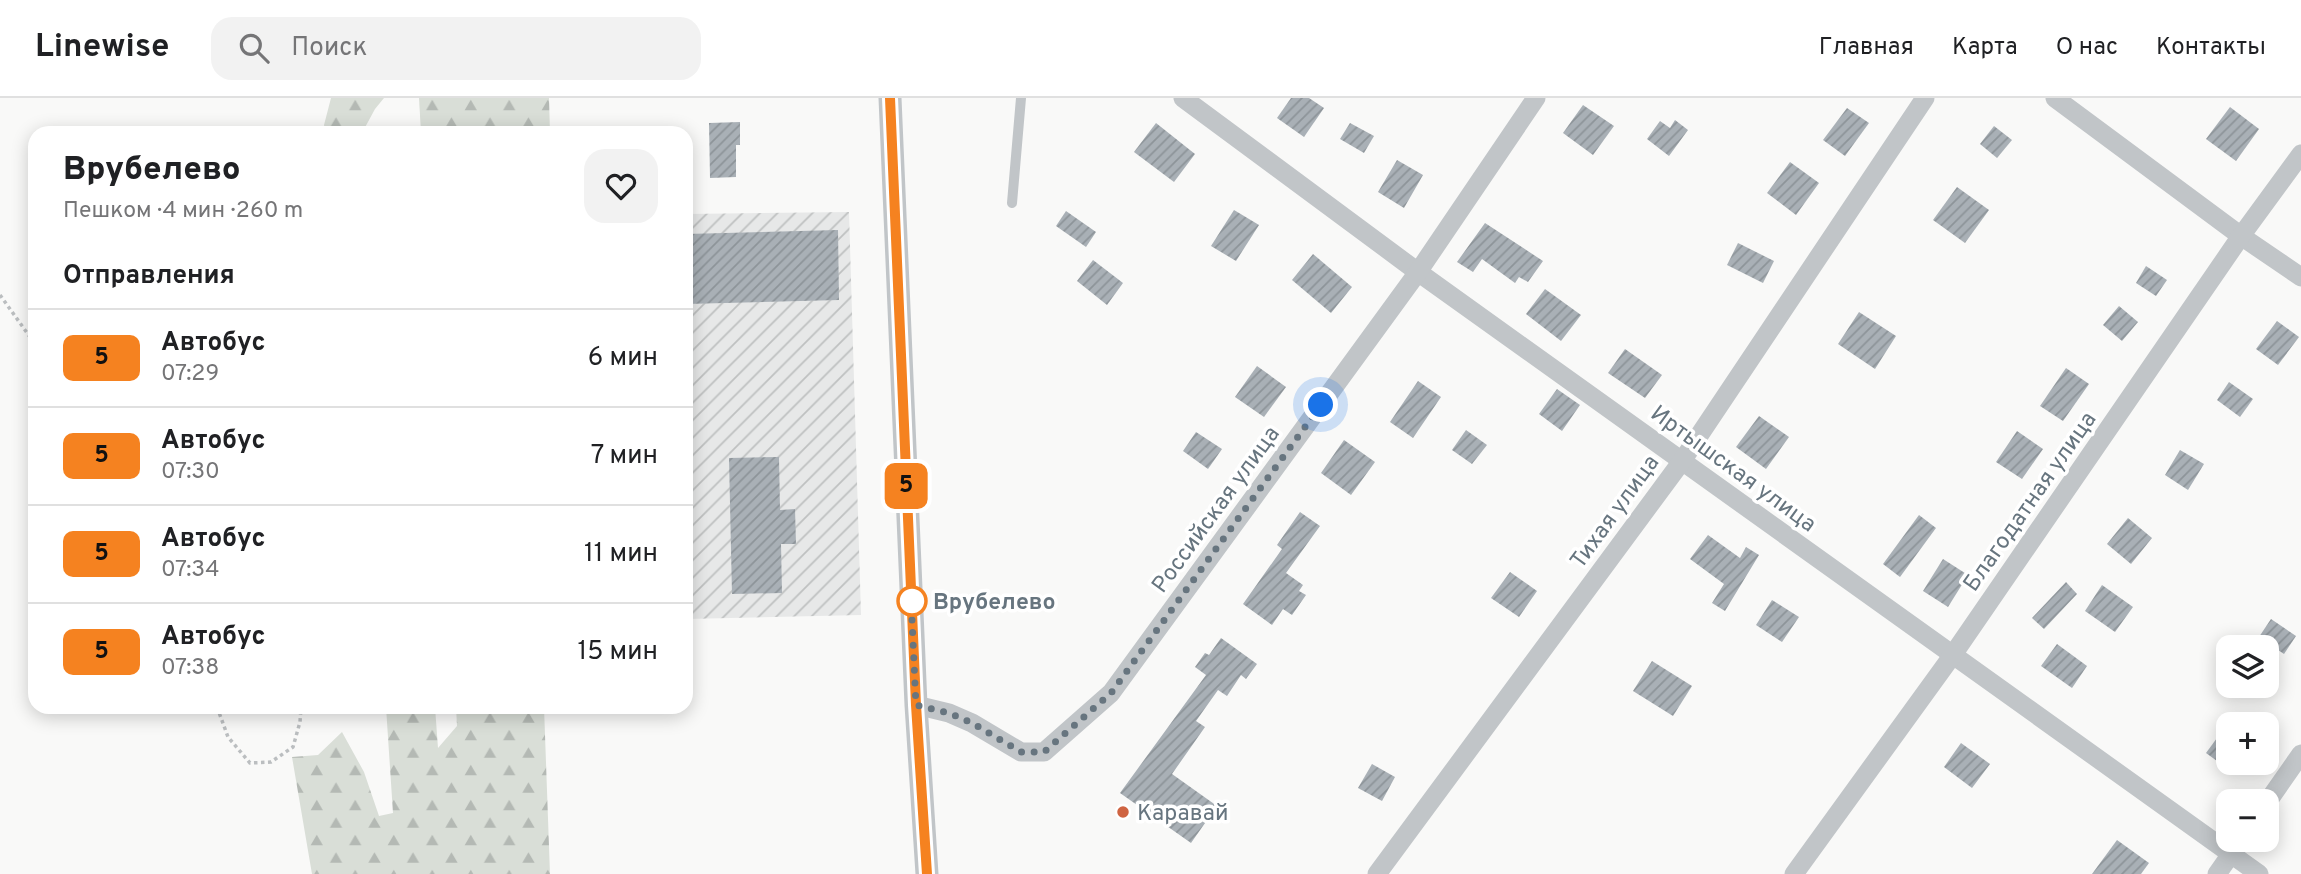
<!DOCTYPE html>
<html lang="ru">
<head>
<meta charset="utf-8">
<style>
  :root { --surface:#fff; --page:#f2f2f2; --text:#202124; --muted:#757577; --line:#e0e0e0 }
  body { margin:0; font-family:Overpass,sans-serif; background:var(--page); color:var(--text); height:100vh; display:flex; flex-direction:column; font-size:26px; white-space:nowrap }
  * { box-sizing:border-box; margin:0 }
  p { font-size:23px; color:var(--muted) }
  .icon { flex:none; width:38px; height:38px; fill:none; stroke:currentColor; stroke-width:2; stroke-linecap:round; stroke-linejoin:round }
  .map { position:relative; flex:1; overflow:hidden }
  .side { position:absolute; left:28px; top:28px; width:665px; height:588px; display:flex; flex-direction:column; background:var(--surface); border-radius:21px; box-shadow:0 4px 18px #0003 }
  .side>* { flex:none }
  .badge { padding:0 14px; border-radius:10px; font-size:24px; line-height:46px }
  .buttons { position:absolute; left:2216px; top:537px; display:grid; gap:14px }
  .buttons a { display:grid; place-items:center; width:63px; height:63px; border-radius:14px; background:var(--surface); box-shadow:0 4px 18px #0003; font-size:35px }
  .you { position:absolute; width:35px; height:35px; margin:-18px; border:5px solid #fff; border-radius:50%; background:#1a73e8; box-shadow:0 0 0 10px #1a73e833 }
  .map>.badge { position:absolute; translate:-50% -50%; box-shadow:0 0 0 4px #fff }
  h2 { padding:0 35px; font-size:26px; line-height:63px }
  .round { display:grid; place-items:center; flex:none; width:74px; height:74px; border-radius:21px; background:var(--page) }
  .overview { display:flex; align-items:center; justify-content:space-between; height:119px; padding:0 35px }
  h1 { font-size:33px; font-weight:800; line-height:52px }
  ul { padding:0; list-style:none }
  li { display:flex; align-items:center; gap:21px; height:98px; padding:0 35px; border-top:2px solid var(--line) }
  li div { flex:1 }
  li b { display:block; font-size:26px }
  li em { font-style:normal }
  li .badge { min-width:77px; font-weight:700; text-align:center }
  header { display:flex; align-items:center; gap:42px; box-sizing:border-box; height:98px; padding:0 35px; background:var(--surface); border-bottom:2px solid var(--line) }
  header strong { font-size:33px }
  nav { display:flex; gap:38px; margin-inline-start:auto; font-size:24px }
  .search { width:490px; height:63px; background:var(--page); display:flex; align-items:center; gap:18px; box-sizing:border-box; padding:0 24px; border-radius:21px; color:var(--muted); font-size:26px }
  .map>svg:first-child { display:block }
  .industrial { fill:url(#industrial-furrows) }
  .forest { fill:url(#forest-firs) }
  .building { fill:url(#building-hatch) }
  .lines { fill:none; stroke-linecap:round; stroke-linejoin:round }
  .path { stroke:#bbbec0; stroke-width:3.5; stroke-dasharray:3.5 3.5; stroke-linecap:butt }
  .service { stroke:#c1c5c8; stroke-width:10 }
  .minor { stroke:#c1c5c8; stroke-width:19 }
  .tertiary { stroke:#c1c5c8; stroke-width:23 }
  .line-casing { stroke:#fff; stroke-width:16 }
  .line { stroke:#f58220; stroke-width:10 }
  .walk { stroke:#67757f; stroke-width:7; stroke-dasharray:0 12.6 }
  .stop-dot { fill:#fff; stroke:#f58220; stroke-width:3.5 }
  .poi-dot { fill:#cf6442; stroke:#fff; stroke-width:2.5 }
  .labels { text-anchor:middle; stroke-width:7; stroke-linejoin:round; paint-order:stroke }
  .street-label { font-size:23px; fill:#67757f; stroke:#fff }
  .stop-label { font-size:23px; font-weight:bold; fill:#67757f; stroke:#fff; text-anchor:start }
  .poi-label { font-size:23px; fill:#67757f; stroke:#fff; text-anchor:start }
</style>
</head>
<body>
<header>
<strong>Linewise</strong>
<div class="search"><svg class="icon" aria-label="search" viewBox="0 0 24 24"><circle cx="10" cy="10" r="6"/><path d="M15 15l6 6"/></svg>Поиск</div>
<nav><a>Главная</a><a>Карта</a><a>О нас</a><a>Контакты</a></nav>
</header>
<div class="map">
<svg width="2301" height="776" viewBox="0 0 2301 776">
  <defs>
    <pattern id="industrial-furrows" width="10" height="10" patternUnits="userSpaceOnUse" patternTransform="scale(1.75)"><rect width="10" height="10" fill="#e7e8e8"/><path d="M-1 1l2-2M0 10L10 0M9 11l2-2" fill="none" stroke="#bfc1c1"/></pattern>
    <pattern id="forest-firs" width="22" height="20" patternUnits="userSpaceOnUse" patternTransform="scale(1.75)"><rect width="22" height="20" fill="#d9ded7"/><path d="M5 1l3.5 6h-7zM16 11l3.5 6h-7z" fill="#b4b9b4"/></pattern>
    <pattern id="building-hatch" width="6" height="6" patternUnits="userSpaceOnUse" patternTransform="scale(1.75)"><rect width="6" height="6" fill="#a9b0b6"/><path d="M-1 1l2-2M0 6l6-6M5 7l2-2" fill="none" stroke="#8d9499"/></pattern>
  </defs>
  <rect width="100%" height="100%" fill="#f9f9f8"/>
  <path class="industrial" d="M849,114L861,517L686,521V116Z"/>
  <g class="forest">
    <path d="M331,0H384L375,11L362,35H325L324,27Z"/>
    <path d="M419,0H549L550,35H421Z"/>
    <path d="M386,609H435L438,650L457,628L456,609H544L550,776H312L292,659L318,657L342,634L364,674L379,718L393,715Z"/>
  </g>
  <g class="building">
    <path d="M1291,0H1309L1324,10L1304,39L1277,20Z"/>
    <path d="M1583,7L1614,28L1593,57L1563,35Z"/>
    <path d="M2230,9L2259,31L2236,63L2206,41Z"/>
    <path d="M1847,10L1869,25L1845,58L1823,42Z"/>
    <path d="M1675,22L1688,32L1669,58L1647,41L1660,23L1670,30Z"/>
    <path d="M740,24V47H736V79L710,80L709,25Z"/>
    <path d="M1156,25L1195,56L1174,84L1134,54Z"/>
    <path d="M1350,25L1374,38L1364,55L1340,41Z"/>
    <path d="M1994,28L2012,42L1997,60L1980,46Z"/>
    <path d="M1397,62L1423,77L1404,110L1378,94Z"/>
    <path d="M1790,64L1819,85L1796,117L1767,95Z"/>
    <path d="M1957,89L1989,112L1965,145L1933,122Z"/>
    <path d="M1234,112L1259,127L1236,163L1211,148Z"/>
    <path d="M1066,113L1096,134L1086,149L1056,128Z"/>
    <path d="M1485,125L1543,163L1528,184L1519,179L1515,185L1482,161L1473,174L1457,164Z"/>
    <path d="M838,132L839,202L686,206V136Z"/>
    <path d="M1738,145L1774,163L1763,185L1727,167Z"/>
    <path d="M1313,156L1352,189L1331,215L1292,182Z"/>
    <path d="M1093,162L1123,185L1107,207L1077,183Z"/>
    <path d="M2146,168L2167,182L2156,198L2136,185Z"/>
    <path d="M1545,191L1581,217L1561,243L1526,216Z"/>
    <path d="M2119,208L2138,224L2122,243L2103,227Z"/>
    <path d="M1859,214L1896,238L1875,271L1838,246Z"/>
    <path d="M2277,223L2299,239L2278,267L2256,251Z"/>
    <path d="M1625,251L1662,277L1645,300L1608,275Z"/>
    <path d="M1257,268L1286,289L1264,319L1235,299Z"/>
    <path d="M2066,270L2089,286L2063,323L2040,308Z"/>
    <path d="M1418,283L1441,299L1413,340L1390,324Z"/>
    <path d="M2229,284L2253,301L2240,319L2217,302Z"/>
    <path d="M1557,291L1580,307L1562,333L1539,316Z"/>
    <path d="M1759,318L1789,339L1766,371L1736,349Z"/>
    <path d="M1466,332L1487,347L1472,366L1452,352Z"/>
    <path d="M2017,333L2043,351L2022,381L1996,364Z"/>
    <path d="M1196,334L1222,351L1208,371L1183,353Z"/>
    <path d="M1344,342L1375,364L1351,397L1321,375Z"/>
    <path d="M2180,352L2204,366L2188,392L2165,377Z"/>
    <path d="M779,359L780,412L795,411L796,446H781L782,495L732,496L729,360Z"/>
    <path d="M1300,414L1320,428L1286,475L1303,487L1299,493L1306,497L1292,517L1283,511L1272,527L1243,506L1282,451L1277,447Z"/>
    <path d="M1919,417L1936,430L1900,479L1883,466Z"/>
    <path d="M2128,420L2152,440L2131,466L2107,446Z"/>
    <path d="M1708,437L1740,460L1746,449L1759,457L1725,513L1712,505L1724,486L1690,461Z"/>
    <path d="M1943,461L1968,477L1948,509L1923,493Z"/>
    <path d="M1510,474L1537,493L1519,519L1491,500Z"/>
    <path d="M2066,484L2077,496L2044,531L2032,520Z"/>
    <path d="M2102,487L2133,509L2115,534L2085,513Z"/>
    <path d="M1772,502L1799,519L1782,544L1756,527Z"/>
    <path d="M2271,521L2296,538L2284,556L2259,539Z"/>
    <path d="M1221,540L1257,566L1246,581L1241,577L1227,598L1218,592L1196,623L1205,629L1172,676L1217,708L1191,745L1120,695L1206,577L1195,569L1205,555L1209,557Z"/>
    <path d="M2057,546L2087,568L2072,590L2041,568Z"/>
    <path d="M1652,563L1692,588L1673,618L1633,593Z"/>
    <path d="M2228,625V671L2206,655Z"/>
    <path d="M1961,645L1990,666L1972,690L1944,669Z"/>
    <path d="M1372,666L1395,679L1382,703L1358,690Z"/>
    <path d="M2117,742L2149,765L2141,776H2092Z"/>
  </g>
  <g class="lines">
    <g class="path">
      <path d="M0,197L35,246"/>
      <path d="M217,609L228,639L250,665L271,664L293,649L300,624L301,609"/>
    </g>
    <path class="service" d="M1012,105L1021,0"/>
    <g class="minor">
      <path d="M1183,0L1418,174L2259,776"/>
      <path d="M2055,0L2241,138L2301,179"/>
      <path d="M916,607L949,615L972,625L1021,654H1044L1111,595L1418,174L1536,0"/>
      <path d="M2266,706L2301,656"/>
      <path d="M1377,776L1682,363L1925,0"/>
      <path d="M1794,776L1952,558L2241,138L2301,56"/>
      <path d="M2217,776L2241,742"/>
    </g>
    <path class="tertiary" d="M890,0L916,607L927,776"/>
  </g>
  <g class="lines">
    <g class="line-casing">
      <path id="line" d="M890,0L916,607L927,776"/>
    </g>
    <use href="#line" class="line"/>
    <path class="walk" d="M912,503L911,500L916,607L949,615L972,625L1021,654H1044L1111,595L1321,307"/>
  </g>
  <circle class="stop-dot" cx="912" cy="503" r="14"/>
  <circle class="poi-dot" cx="1123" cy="714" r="7"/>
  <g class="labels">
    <g class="street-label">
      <text transform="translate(1734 370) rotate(36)" y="8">Иртышская улица</text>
      <text transform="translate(2029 403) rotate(-55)" y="8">Благодатная улица</text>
      <text transform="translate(1215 411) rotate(-54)" y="8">Российская улица</text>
      <text transform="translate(1614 413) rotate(-54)" y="8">Тихая улица</text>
    </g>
    <g class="stop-label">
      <text x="933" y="511">Врубелево</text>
    </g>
    <g class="poi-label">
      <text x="1137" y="722">Каравай</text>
    </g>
  </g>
</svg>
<div class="buttons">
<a><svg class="icon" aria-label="layers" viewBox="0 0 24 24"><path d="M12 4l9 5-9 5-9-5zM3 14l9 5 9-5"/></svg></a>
<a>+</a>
<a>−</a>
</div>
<div class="you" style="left:1321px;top:307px"></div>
<b class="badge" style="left:906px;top:388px;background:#f58220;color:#111">5</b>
<section class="side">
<div class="overview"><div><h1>Врубелево</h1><p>Пешком · 4 мин · 260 m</p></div><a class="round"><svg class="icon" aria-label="heart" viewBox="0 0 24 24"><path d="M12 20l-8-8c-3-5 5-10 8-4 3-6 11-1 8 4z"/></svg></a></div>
<h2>Отправления</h2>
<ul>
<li><span class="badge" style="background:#f58220;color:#111">5</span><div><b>Автобус</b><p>07:29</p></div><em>6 мин</em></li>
<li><span class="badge" style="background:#f58220;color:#111">5</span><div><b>Автобус</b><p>07:30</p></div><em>7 мин</em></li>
<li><span class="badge" style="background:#f58220;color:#111">5</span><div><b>Автобус</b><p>07:34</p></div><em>11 мин</em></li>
<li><span class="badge" style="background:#f58220;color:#111">5</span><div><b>Автобус</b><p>07:38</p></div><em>15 мин</em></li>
</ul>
</section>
</div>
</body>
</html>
